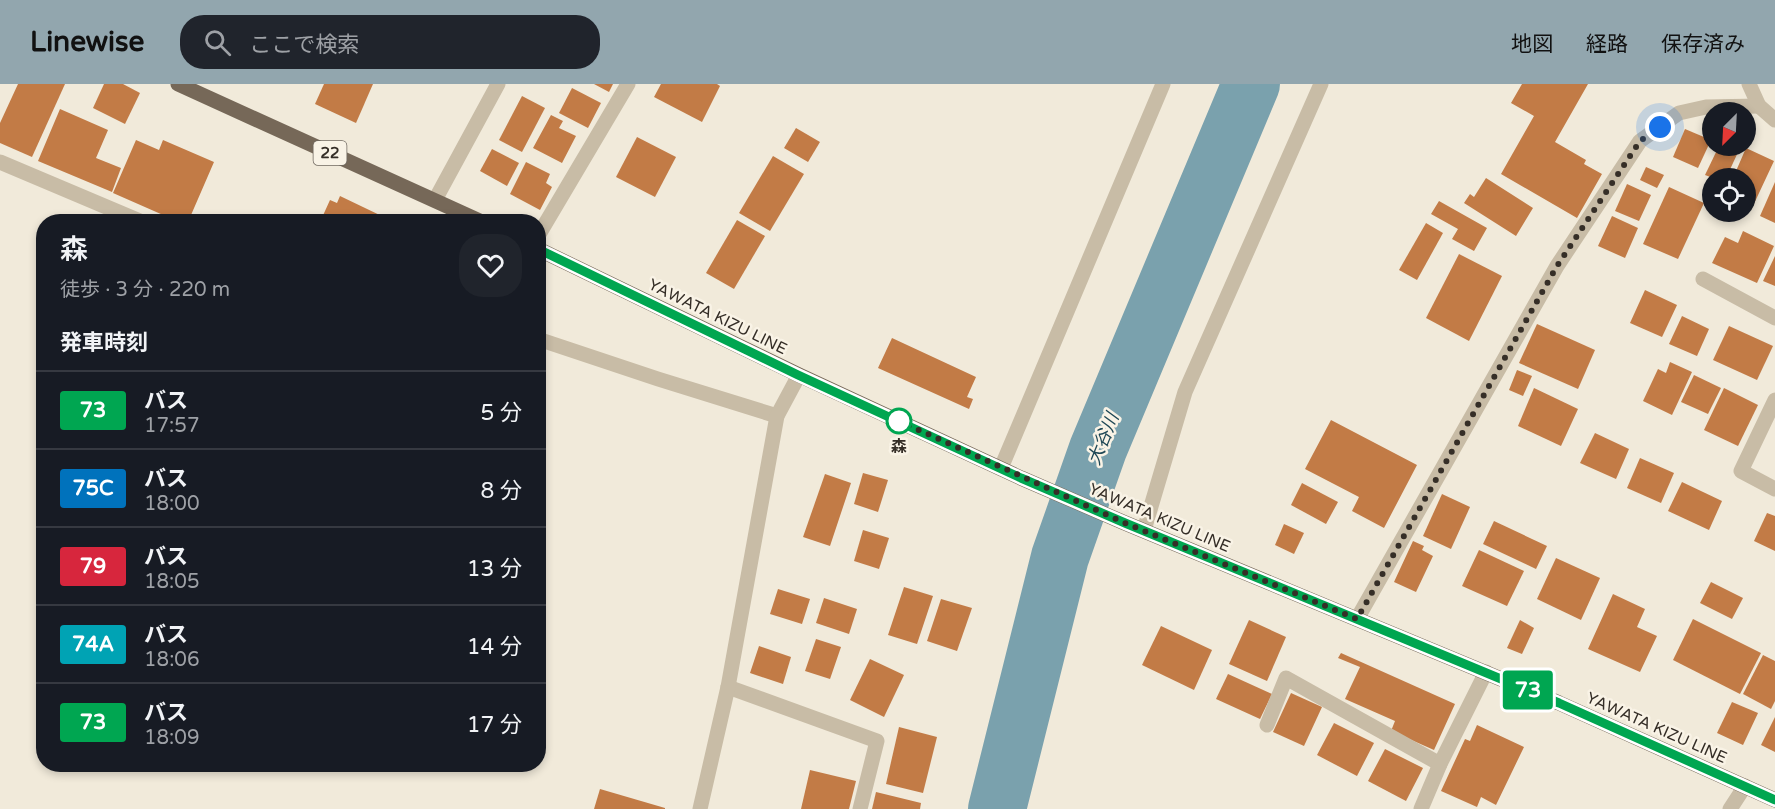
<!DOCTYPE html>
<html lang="ja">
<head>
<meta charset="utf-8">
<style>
  :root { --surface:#171b24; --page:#20242c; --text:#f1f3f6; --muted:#9ea1a6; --line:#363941; --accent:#92a6ae }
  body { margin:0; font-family:"Varela Round","Noto Sans JP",sans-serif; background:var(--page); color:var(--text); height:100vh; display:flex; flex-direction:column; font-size:22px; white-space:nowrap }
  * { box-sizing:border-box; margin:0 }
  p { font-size:20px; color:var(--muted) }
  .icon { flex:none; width:33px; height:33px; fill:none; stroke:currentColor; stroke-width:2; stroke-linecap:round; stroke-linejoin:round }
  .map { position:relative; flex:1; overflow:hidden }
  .drawer { position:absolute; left:36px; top:130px; width:510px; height:558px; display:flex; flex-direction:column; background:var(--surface); border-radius:24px; box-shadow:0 3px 9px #0003 }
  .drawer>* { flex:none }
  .badge { padding:0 12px; border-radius:4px; font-size:21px; line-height:39px }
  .needle { width:39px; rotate:204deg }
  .tools { position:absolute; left:1702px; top:18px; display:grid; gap:12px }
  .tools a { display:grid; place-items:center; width:54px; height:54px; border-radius:50%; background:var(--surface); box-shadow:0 3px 9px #0003; font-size:30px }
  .you { position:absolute; width:30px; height:30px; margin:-15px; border:4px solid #fff; border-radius:50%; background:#1a73e8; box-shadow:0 0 0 9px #1a73e833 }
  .map>.badge { position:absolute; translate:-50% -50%; box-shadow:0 0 0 3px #fff }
  h2 { padding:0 24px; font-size:22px; line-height:54px }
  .round { display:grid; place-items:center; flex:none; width:63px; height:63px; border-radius:24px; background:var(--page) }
  .summary { display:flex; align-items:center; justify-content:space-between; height:102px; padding:0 24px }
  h1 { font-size:28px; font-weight:600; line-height:45px }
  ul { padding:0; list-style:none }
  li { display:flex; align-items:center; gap:18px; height:78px; padding:0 24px; border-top:2px solid var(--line) }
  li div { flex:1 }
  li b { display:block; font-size:22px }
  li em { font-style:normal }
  li .badge { min-width:66px; font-weight:700; text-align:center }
  header { display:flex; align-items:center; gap:36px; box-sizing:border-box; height:84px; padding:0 30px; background:var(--accent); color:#111 }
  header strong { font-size:28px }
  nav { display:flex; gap:33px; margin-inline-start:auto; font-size:21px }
  .search { width:420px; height:54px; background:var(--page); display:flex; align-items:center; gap:15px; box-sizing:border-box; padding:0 21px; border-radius:24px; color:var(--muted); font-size:22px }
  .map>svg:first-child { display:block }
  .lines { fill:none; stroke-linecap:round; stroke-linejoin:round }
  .river { stroke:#7aa1ad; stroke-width:58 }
  .building { fill:#c27b46 }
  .street { stroke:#c8bca6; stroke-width:15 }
  .primary { stroke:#766858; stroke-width:15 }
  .line-casing { stroke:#fff; stroke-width:14 }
  .line { stroke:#00a651; stroke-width:9 }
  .walk { stroke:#352e27; stroke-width:6; stroke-dasharray:0 10.8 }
  .stop-dot { fill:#fff; stroke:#00a651; stroke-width:3 }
  .labels { text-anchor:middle; stroke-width:5; stroke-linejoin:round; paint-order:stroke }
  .shield { fill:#f9f3e6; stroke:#706960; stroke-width:1.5 }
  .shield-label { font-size:15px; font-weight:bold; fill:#352e27 }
  .street-label { font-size:16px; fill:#352e27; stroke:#f9f3e6 }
  .stop-label { font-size:16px; font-weight:bold; fill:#352e27; stroke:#f9f3e6 }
  .water-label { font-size:18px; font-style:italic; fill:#1e4755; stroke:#f9f3e6 }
</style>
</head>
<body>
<header>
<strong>Linewise</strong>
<div class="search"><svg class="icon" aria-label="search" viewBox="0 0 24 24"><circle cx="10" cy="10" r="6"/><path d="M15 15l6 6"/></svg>ここで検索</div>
<nav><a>地図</a><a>経路</a><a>保存済み</a></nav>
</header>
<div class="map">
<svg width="1775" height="725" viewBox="0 0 1775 725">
  <rect width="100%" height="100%" fill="#f1eada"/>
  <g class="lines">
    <path class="river" d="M997,725L1060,473L1098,365L1251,0"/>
  </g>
  <g class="building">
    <path d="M18,0H65L32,73L0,59V39Z"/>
    <path d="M104,0H123L140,9L125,40L93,24Z"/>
    <path d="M324,0H373L356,39L315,20Z"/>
    <path d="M594,0H613L609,8Z"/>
    <path d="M661,0H717L720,2L702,38L654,13Z"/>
    <path d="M1522,0H1588L1555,58L1586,76L1584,80L1602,90L1577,134L1501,90L1534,32L1511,19Z"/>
    <path d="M572,4L601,19L588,44L559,29Z"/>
    <path d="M522,12L545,24L522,68L499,56Z"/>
    <path d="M60,25L108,46L96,74L121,84L112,108L38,77Z"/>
    <path d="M551,31L563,37L559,44L576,52L562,79L533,64Z"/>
    <path d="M796,44L820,58L808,78L784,64Z"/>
    <path d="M1685,45L1711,56L1698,84L1673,73Z"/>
    <path d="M637,53L676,73L655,113L616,93Z"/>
    <path d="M136,56L159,66L163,56L214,78L188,138H179L113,109Z"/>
    <path d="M1719,62H1734L1740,64L1726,94H1713L1705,91Z"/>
    <path d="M1746,64L1774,77L1752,124L1746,121V94H1733Z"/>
    <path d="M492,65L519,79L507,102L480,87Z"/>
    <path d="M773,72L804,90L770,147L739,129Z"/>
    <path d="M526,78L550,90L546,99L552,103L540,126L510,110Z"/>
    <path d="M1646,83L1664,91L1657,104L1640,96Z"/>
    <path d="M1486,94L1533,124L1516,152L1464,119L1470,110L1474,113Z"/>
    <path d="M1775,98V139L1760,132Z"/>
    <path d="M1627,100L1651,111L1639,137L1615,127Z"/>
    <path d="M1669,103L1704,119L1678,175L1643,160Z"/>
    <path d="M340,112L388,135L387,138H320L330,116L337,119Z"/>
    <path d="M1439,117L1487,144L1474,167L1452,155L1458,145L1431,130Z"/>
    <path d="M1612,132L1638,144L1625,174L1598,162Z"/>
    <path d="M737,136L765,152L734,205L706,189Z"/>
    <path d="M1426,139L1443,149L1417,196L1399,186Z"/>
    <path d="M1743,147L1774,162L1757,199L1712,179L1725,153L1738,159Z"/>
    <path d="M1459,170L1502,192L1469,257L1426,234Z"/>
    <path d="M1775,172V202L1763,197Z"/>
    <path d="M1645,206L1677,221L1662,253L1630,239Z"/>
    <path d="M1682,232L1709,245L1697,272L1669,260Z"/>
    <path d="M1537,240L1595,266L1578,305L1519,279Z"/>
    <path d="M1729,242L1773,262L1757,296L1713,276Z"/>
    <path d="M892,254L976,293L967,313L973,315L969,325L878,284Z"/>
    <path d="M1670,278L1692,288L1672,331L1643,317L1658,285L1666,289Z"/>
    <path d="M1517,286L1532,292L1523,312L1509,306Z"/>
    <path d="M1694,291L1721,304L1708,330L1681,318Z"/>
    <path d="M1534,304L1578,325L1561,362L1518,342Z"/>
    <path d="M1724,304L1758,321L1738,362L1704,346Z"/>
    <path d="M1331,336L1417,381L1384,444L1352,427L1359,413L1305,385Z"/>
    <path d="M1595,349L1629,365L1616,395L1580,379Z"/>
    <path d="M1640,374L1674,389L1661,419L1627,404Z"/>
    <path d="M863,389L888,396L878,428L854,420Z"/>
    <path d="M825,390L851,399L830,462L803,453Z"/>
    <path d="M1682,398L1722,417L1709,446L1668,427Z"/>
    <path d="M1302,399L1338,418L1326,440L1291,421Z"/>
    <path d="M1442,410L1470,423L1451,465L1423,452Z"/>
    <path d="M1767,429L1775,432V467L1754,457Z"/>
    <path d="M1494,437L1547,462L1536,485L1483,460Z"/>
    <path d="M1284,440L1304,449L1294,470L1275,461Z"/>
    <path d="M863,446L889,454L879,485L854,477Z"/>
    <path d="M1413,457L1424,462L1422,466L1433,472L1416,508L1394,498Z"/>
    <path d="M1479,466L1524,487L1507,522L1462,502Z"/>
    <path d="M1556,474L1600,494L1581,536L1537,515Z"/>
    <path d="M1711,498L1743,514L1732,535L1700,519Z"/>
    <path d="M904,503L933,512L917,560L888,551Z"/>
    <path d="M778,505L810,515L802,540L770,530Z"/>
    <path d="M1613,510L1645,525L1637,543L1657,552L1640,588L1588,565Z"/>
    <path d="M824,514L857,525L849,550L816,539Z"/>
    <path d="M941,515L972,524L957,567L927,557Z"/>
    <path d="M1693,535L1761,569L1740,610L1673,576Z"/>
    <path d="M1249,536L1286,553L1267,597L1229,580Z"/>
    <path d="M1520,536L1534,544L1522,570L1507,564Z"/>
    <path d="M1161,542L1212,566L1194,606L1142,581Z"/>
    <path d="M816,555L841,563L830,595L805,587Z"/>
    <path d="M759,562L791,573L783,600L750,589Z"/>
    <path d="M1341,569L1455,620L1434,666L1391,647L1395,637L1345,615L1360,583L1338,574Z"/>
    <path d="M1763,571L1775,577V617L1771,625L1743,610Z"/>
    <path d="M870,575L904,591L884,633L850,616Z"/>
    <path d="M1228,590L1272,610L1260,635L1216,615Z"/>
    <path d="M1291,609L1322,623L1304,662L1273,648Z"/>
    <path d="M1732,618L1758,629L1743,661L1717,649Z"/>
    <path d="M1775,633V668L1761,661Z"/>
    <path d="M1334,639L1374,659L1357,692L1317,671Z"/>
    <path d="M1477,641L1524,663L1496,721L1481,713L1477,723L1441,707L1465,655L1470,657Z"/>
    <path d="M899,643L937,653L923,709L886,700Z"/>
    <path d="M1385,665L1423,684L1406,717L1368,697Z"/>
    <path d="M810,686L856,697L849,725H801Z"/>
    <path d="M600,705L665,724V725H594Z"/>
    <path d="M876,708L921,719L920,725H872Z"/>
  </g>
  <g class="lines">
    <g class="street">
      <path d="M1749,0L1759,22L1775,36"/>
      <path d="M0,78L142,138"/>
      <path d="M435,116L498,0"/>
      <path d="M538,152L628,0"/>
      <path d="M1703,195L1775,234"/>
      <path d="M538,255L658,295L777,332"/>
      <path d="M1775,316L1741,387L1775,405"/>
      <path d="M1001,384L1163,0"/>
      <path d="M1144,446L1185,308L1321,0"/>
      <path d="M1357,535L1557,182L1640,57L1679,29L1706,23L1759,22"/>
      <path d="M728,603L877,657L860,725"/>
      <path d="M1267,641L1286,594L1440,680"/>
      <path d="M700,725L728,603L777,332L799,291"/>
      <path d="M1421,725L1440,680L1486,588"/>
      <path d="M1730,725L1745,702"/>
    </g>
    <g class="primary">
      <path d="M178,0L482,138"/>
      <path d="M538,165L799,291L1021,394L1125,439L1559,619L1775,716"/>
    </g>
  </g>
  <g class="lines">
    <g class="line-casing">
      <path id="line" d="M538,165L798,291L1021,394L1125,439L1559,619L1775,716"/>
    </g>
    <use href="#line" class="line"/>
    <path class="walk" d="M899,337L1125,439L1357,535L1557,182L1640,57L1660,43"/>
  </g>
  <circle class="stop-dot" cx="899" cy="337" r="12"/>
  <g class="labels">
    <rect class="shield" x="313.5" y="57" width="33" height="24" rx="4.5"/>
    <g class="shield-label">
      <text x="330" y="74">22</text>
    </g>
    <g class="street-label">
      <text transform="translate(718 232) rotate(26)" y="6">YAWATA KIZU LINE</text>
      <text transform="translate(1160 433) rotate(23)" y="6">YAWATA KIZU LINE</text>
      <text transform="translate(1657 643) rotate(24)" y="6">YAWATA KIZU LINE</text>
    </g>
    <g class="stop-label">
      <text x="899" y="368">森</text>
    </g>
    <g class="water-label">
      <text transform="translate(1103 355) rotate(-68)" y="6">大谷川</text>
    </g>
  </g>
</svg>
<div class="tools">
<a><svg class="needle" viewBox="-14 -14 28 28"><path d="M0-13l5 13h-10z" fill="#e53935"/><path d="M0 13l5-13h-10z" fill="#9ea1a6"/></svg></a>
<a><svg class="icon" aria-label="locate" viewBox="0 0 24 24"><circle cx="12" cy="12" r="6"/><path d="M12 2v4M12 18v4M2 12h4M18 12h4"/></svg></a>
</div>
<div class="you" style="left:1660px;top:43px"></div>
<b class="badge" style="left:1528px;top:606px;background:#00a651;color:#fff">73</b>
<section class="drawer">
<div class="summary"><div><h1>森</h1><p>徒歩 · 3 分 · 220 m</p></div><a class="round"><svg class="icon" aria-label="heart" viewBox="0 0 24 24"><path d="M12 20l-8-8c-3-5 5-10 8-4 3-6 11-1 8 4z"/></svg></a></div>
<h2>発車時刻</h2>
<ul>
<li><span class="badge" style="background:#00a651;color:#fff">73</span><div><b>バス</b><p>17:57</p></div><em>5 分</em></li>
<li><span class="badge" style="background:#0072bc;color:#fff">75C</span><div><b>バス</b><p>18:00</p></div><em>8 分</em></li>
<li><span class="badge" style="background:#d7263d;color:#fff">79</span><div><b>バス</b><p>18:05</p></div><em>13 分</em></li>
<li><span class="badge" style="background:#00a3b4;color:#fff">74A</span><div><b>バス</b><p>18:06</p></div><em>14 分</em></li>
<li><span class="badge" style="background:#00a651;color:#fff">73</span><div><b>バス</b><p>18:09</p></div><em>17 分</em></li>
</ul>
</section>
</div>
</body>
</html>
